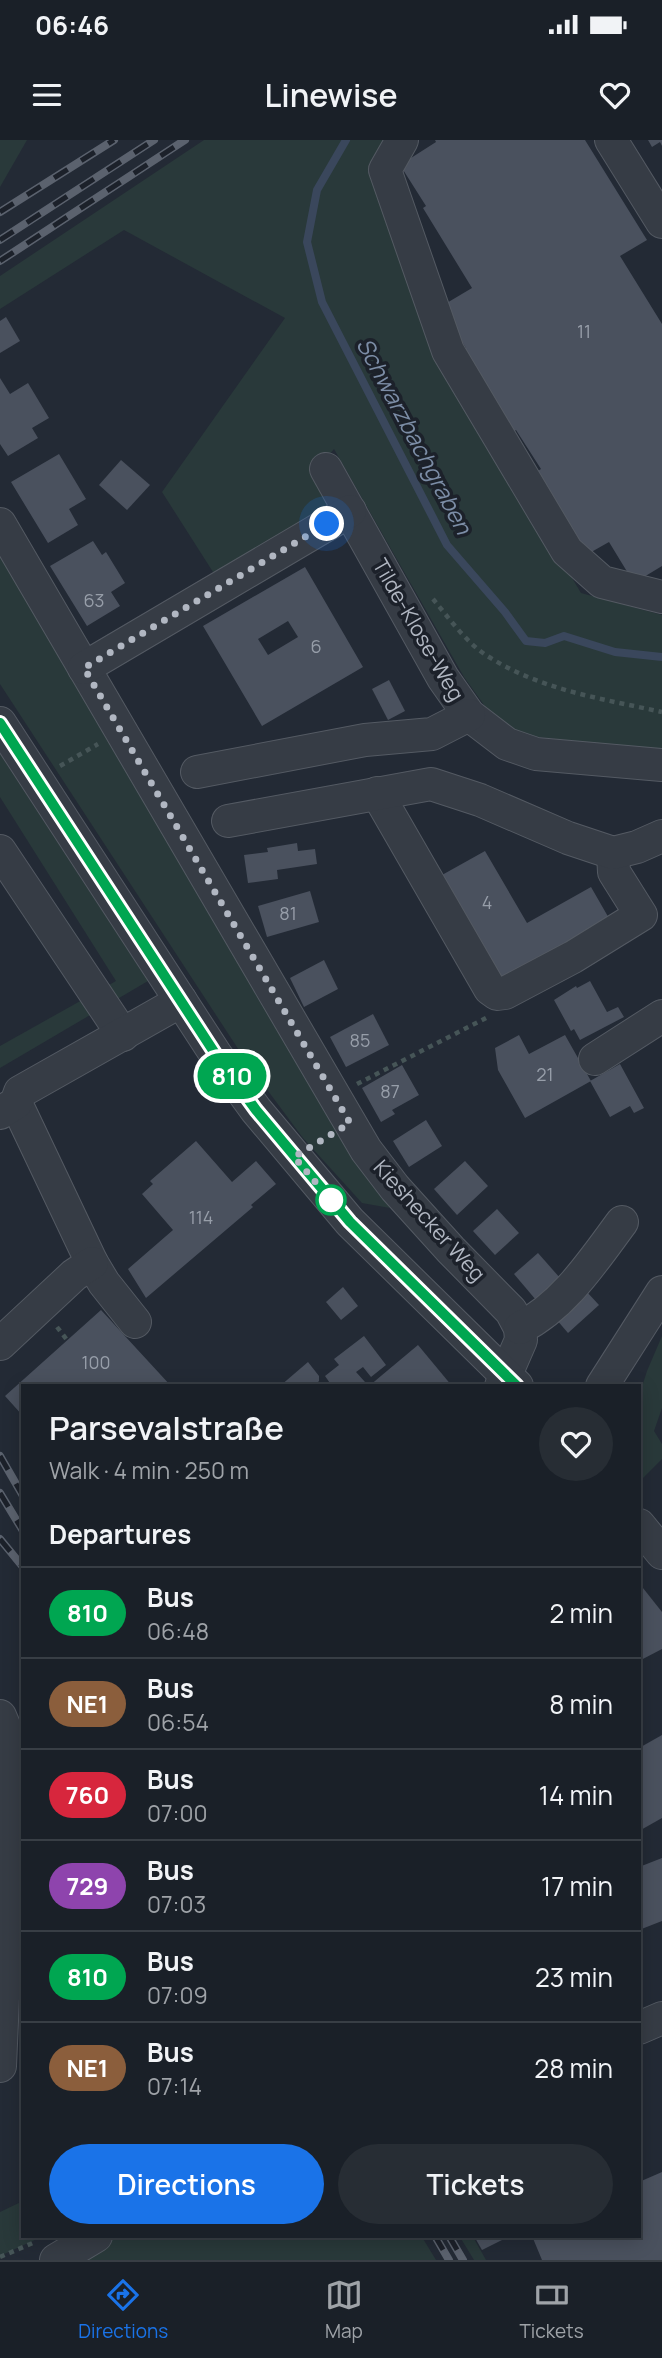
<!DOCTYPE html>
<html lang="en">
<head>
<meta charset="utf-8">
<style>
  :root { --surface:#1a2028; --page:#272d34; --text:#f1f3f6; --muted:#9fa3a8; --line:#383e45; --accent:#1a73e8 }
  body { margin:0; font-family:Manrope,sans-serif; background:var(--page); color:var(--text); height:100vh; display:flex; flex-direction:column; font-size:26px; white-space:nowrap }
  * { box-sizing:border-box; margin:0 }
  p { font-size:23px; color:var(--muted) }
  .icon { flex:none; width:38px; height:38px; fill:none; stroke:currentColor; stroke-width:2; stroke-linecap:round; stroke-linejoin:round }
  .map { position:relative; flex:1; overflow:hidden }
  .side { position:absolute; left:21px; top:1244px; width:620px; height:854px; display:flex; flex-direction:column; background:var(--surface); border-radius:0px; box-shadow:0 4px 18px #0003,0 0 0 2px var(--line) }
  .side>* { flex:none }
  .badge { padding:0 14px; border-radius:23px; font-size:24px; line-height:46px }
  .you { position:absolute; width:35px; height:35px; margin:-18px; border:5px solid #fff; border-radius:50%; background:#1a73e8; box-shadow:0 0 0 10px #1a73e833 }
  .map>.badge { position:absolute; translate:-50% -50%; box-shadow:0 0 0 4px #fff }
  h2 { padding:0 28px; font-size:26px; line-height:63px }
  .round { display:grid; place-items:center; flex:none; width:74px; height:74px; border-radius:37px; background:var(--page) }
  .head { display:flex; align-items:center; justify-content:space-between; height:119px; padding:0 28px }
  h1 { font-size:33px; font-weight:600; line-height:52px }
  .primary-button { display:flex; gap:14px; margin-top:auto; padding:14px 28px }
  .primary-button a { flex:1; height:80px; border-radius:42px; background:var(--accent); color:#fff; font-size:28px; font-weight:600; line-height:80px; text-align:center }
  .primary-button a+a { background:var(--page); color:var(--text) }
  ul { padding:0; list-style:none }
  li { display:flex; align-items:center; gap:21px; height:91px; padding:0 28px; border-top:2px solid var(--line) }
  li div { flex:1 }
  li b { display:block; font-size:26px }
  li em { font-style:normal }
  li .badge { min-width:77px; font-weight:700; text-align:center }
  .status { display:flex; justify-content:space-between; align-items:center; height:49px; padding:0 35px; background:var(--surface); direction:ltr }
  .status svg { height:19px; fill:currentColor }
  header { display:flex; justify-content:space-between; align-items:center; height:91px; padding:0 28px; background:var(--surface); font-size:32px; font-weight:600 }
  .tab-bar { display:flex; justify-content:space-around; align-items:center; height:98px; border-top:2px solid var(--line); background:var(--surface); font-size:19px; color:var(--muted) }
  .tab-bar a { display:grid; justify-items:center; gap:4px }
  .tab-bar .on { color:var(--accent) }
  .map>svg:first-child { display:block }
  .green { fill:#29393a }
  .lines { fill:none; stroke-linecap:round; stroke-linejoin:round }
  .stream { stroke:#3a475c; stroke-width:8 }
  .building { fill:#4a515e; fill-rule:evenodd }
  .minor-casing { stroke:#545a63; stroke-width:34 }
  .path { stroke:#465557; stroke-width:4.5; stroke-dasharray:5 5; stroke-linecap:butt }
  .minor { stroke:#363c45; stroke-width:32 }
  .rail-casing { stroke:#5b626e; stroke-width:8 }
  .rail { stroke:#1c212a; stroke-width:5; stroke-dasharray:16; stroke-linecap:butt }
  .line-casing { stroke:#fff; stroke-width:16 }
  .line { stroke:#00a651; stroke-width:10 }
  .walk { stroke:#b1b7c2; stroke-width:7; stroke-dasharray:0 12.6 }
  .stop-dot { fill:#fff; stroke:#00a651; stroke-width:3.5 }
  .labels { text-anchor:middle; stroke-width:7; stroke-linejoin:round; paint-order:stroke }
  .number-label { font-size:18px; fill:#979ea9 }
  .street-label { font-size:21px; fill:#b1b7c2; stroke:#1c212a }
  .water-label { font-size:23px; font-style:italic; fill:#7c8da6; stroke:#1c212a }
</style>
</head>
<body>
<div class="status"><b>06:46</b><svg viewBox="0 0 49 12"><path d="M0 12V9h3v3zM5 12V6h3v6zM10 12V3h3v9zM15 12V0h3v12zM26 1h20v11H26zM47 4h2v5h-2z"/></svg></div>
<header><svg class="icon" aria-label="menu" viewBox="0 0 24 24"><path d="M4 6h16M4 12h16M4 18h16"/></svg>Linewise<svg class="icon" aria-label="heart" viewBox="0 0 24 24"><path d="M12 20l-8-8c-3-5 5-10 8-4 3-6 11-1 8 4z"/></svg></header>
<div class="map">
<svg width="662" height="2120" viewBox="0 0 662 2120">
  <rect width="100%" height="100%" fill="#232a35"/>
  <g class="green">
    <path d="M0,0H27L0,47Z"/>
    <path d="M204,0H390L440,216L581,453L662,475V610L527,596L503,584L484,565L464,537L334,309L319,327L331,355L328,369L220,443L162,352L285,178L124,90L0,169V136Z"/>
    <path d="M0,393L384,1056L390,1068L362,1063L303,998L248,924L0,544Z"/>
    <path d="M0,614L148,841L0,928V906L116,841L0,657Z"/>
    <path d="M662,1196V1268L654,1291L662,1304V1319L639,1342V1256L647,1231Z"/>
    <path d="M23,2061V2096L41,2097L0,2116V2072Z"/>
    <path d="M113,2096L422,2097L436,2120H77Z"/>
    <path d="M460,2097H473L486,2120H474Z"/>
  </g>
  <g class="lines">
    <path class="stream" d="M346,0L317,50L307,102L322,162L447,405L505,472L526,501L545,503L564,496L615,512L662,517"/>
  </g>
  <g class="building">
    <path d="M435,0H585L647,100L620,116L662,184V426L634,443L609,402L586,415L536,332L541,329L516,290L512,293L462,211L466,208L440,167L472,148L423,68L426,66L400,25L436,2Z"/>
    <path d="M648,0H662V6L660,2L652,7Z"/>
    <path d="M6,177L20,201L0,213V181Z"/>
    <path d="M0,238L10,254L28,243L49,278L32,288L38,298L8,316L0,304Z"/>
    <path d="M59,314L86,359L69,369L78,385L48,403L11,342Z"/>
    <path d="M121,320L150,345L127,370L99,345Z"/>
    <path d="M93,401L102,415L106,412L125,443L111,452L120,466L87,486L50,426Z"/>
    <path d="M305,427L363,527L262,586L203,486ZM288,481L298,497L268,515L258,499Z"/>
    <path d="M389,540L405,571L388,580L372,549Z"/>
    <path d="M297,703L298,711L315,709L317,724L277,730L278,739L248,743L244,715L268,712L267,708Z"/>
    <path d="M485,711L527,783L591,747L610,780L503,841L442,735Z"/>
    <path d="M310,751L319,782L267,797L258,766Z"/>
    <path d="M324,820L338,849L304,867L290,838Z"/>
    <path d="M590,841L607,872L618,867L624,877L580,900L574,889L571,891L554,860L576,846L577,848Z"/>
    <path d="M373,874L389,905L346,927L330,897Z"/>
    <path d="M519,895L529,914L565,895L591,941L525,978L498,930L495,908Z"/>
    <path d="M620,924L644,968L634,973L630,966L610,977L590,941Z"/>
    <path d="M402,925L419,955L392,970L395,974L381,982L362,948Z"/>
    <path d="M426,980L442,1006L409,1027L393,1001Z"/>
    <path d="M196,1001L232,1042L256,1021L276,1044L251,1065L253,1067L146,1158L128,1129L173,1090L142,1054L153,1044L150,1041Z"/>
    <path d="M465,1021L488,1046L457,1075L434,1049Z"/>
    <path d="M497,1069L519,1093L495,1115L473,1091Z"/>
    <path d="M538,1113L560,1138L536,1160L514,1134Z"/>
    <path d="M343,1147L358,1166L341,1180L326,1162Z"/>
    <path d="M586,1151L599,1165L568,1193L556,1179Z"/>
    <path d="M101,1170L171,1246H23V1276L5,1256Z"/>
    <path d="M364,1196L386,1225L371,1237L363,1227L356,1232L365,1242L360,1246H332L325,1236L339,1225L334,1219Z"/>
    <path d="M418,1205L452,1246H369Z"/>
    <path d="M308,1222L319,1236V1241L314,1246H280Z"/>
    <path d="M639,1443L662,1472V1509L639,1521Z"/>
    <path d="M662,1595V1678L639,1691V1608Z"/>
    <path d="M662,1718V1781L639,1790V1727Z"/>
    <path d="M662,2032V2120H542L532,2096H639V2042Z"/>
    <path d="M474,2096H510L482,2110Z"/>
  </g>
  <g class="lines">
    <g class="minor-casing">
      <g id="minor">
        <path d="M402,0L385,30L448,211L567,411L602,442L662,457"/>
        <path d="M611,0L662,82"/>
        <path d="M326,329L443,538L469,575L507,604L536,614L662,625"/>
        <path d="M0,384L366,1010L395,1048L451,1110L511,1171L520,1188L521,1200L501,1246"/>
        <path d="M84,528L350,371"/>
        <path d="M0,583L216,915L256,970L350,1082L517,1246"/>
        <path d="M197,632L365,600L432,594L469,575"/>
        <path d="M377,653L490,849L497,854L505,853L573,817L641,775L614,732L613,713"/>
        <path d="M228,681L431,644L480,660L568,698L613,713L637,707L662,696"/>
        <path d="M0,711L123,895"/>
        <path d="M595,919L662,876"/>
        <path d="M16,963L92,1123L104,1143L135,1182"/>
        <path d="M0,973L16,963L20,952L181,861"/>
        <path d="M520,1188C564,1166 593,1121 622,1082"/>
        <path d="M0,1204L74,1135L92,1123"/>
        <path d="M602,1246L662,1152"/>
        <path d="M639,1385L662,1413"/>
        <path d="M0,1576L14,1609L0,1926"/>
        <path d="M639,1888L662,1878"/>
        <path d="M56,2120L96,2096"/>
      </g>
    </g>
    <g class="path">
      <path d="M433,459C449,478 467,504 489,517C541,550 603,559 662,572"/>
      <path d="M60,626L98,604"/>
      <path d="M357,944L486,878"/>
      <path d="M57,1187L67,1200"/>
      <path d="M0,2117L35,2102"/>
    </g>
    <use href="#minor" class="minor"/>
    <g class="rail-casing">
      <g id="rail">
        <path d="M0,72L114,0"/>
        <path d="M0,100L154,0"/>
        <path d="M0,121L185,0"/>
        <path d="M0,1316L23,1356"/>
        <path d="M0,1353L23,1391"/>
        <path d="M0,1399L23,1427"/>
        <path d="M435,2096L449,2120"/>
        <path d="M449,2096L463,2120"/>
      </g>
    </g>
    <use href="#rail" class="rail"/>
  </g>
  <g class="lines">
    <g class="line-casing">
      <path id="line" d="M0,583L216,915L256,970L350,1082L517,1246"/>
    </g>
    <use href="#line" class="line"/>
    <path class="walk" d="M327,384L84,528L350,983L294,1017L331,1060"/>
  </g>
  <circle class="stop-dot" cx="331" cy="1060" r="14"/>
  <g class="labels">
    <g class="number-label">
      <text x="584" y="198">11</text>
      <text x="94" y="467">63</text>
      <text x="316" y="513">6</text>
      <text x="487" y="769">4</text>
      <text x="288" y="780">81</text>
      <text x="360" y="907">85</text>
      <text x="545" y="941">21</text>
      <text x="390" y="958">87</text>
      <text x="201" y="1084">114</text>
      <text x="96" y="1229">100</text>
    </g>
    <g class="street-label">
      <text transform="translate(418 490) rotate(60)" y="7">Tilde-Klose-Weg</text>
      <text transform="translate(429 1081) rotate(48)" y="7">Kieshecker Weg</text>
    </g>
    <g class="water-label">
      <text transform="translate(414 296) rotate(62)" y="8">Schwarzbachgraben</text>
    </g>
  </g>
</svg>
<div class="you" style="left:327px;top:384px"></div>
<b class="badge" style="left:232px;top:936px;background:#00a651;color:#fff">810</b>
<section class="side">
<div class="head"><div><h1>Parsevalstraße</h1><p>Walk · 4 min · 250 m</p></div><a class="round"><svg class="icon" aria-label="heart" viewBox="0 0 24 24"><path d="M12 20l-8-8c-3-5 5-10 8-4 3-6 11-1 8 4z"/></svg></a></div>
<h2>Departures</h2>
<ul>
<li><span class="badge" style="background:#00a651;color:#fff">810</span><div><b>Bus</b><p>06:48</p></div><em>2 min</em></li>
<li><span class="badge" style="background:#8b5e3c;color:#fff">NE1</span><div><b>Bus</b><p>06:54</p></div><em>8 min</em></li>
<li><span class="badge" style="background:#d7263d;color:#fff">760</span><div><b>Bus</b><p>07:00</p></div><em>14 min</em></li>
<li><span class="badge" style="background:#8e44ad;color:#fff">729</span><div><b>Bus</b><p>07:03</p></div><em>17 min</em></li>
<li><span class="badge" style="background:#00a651;color:#fff">810</span><div><b>Bus</b><p>07:09</p></div><em>23 min</em></li>
<li><span class="badge" style="background:#8b5e3c;color:#fff">NE1</span><div><b>Bus</b><p>07:14</p></div><em>28 min</em></li>
</ul>
<div class="primary-button"><a>Directions</a><a>Tickets</a></div>
</section>
</div>
<nav class="tab-bar">
<a class="on"><svg class="icon" aria-label="directions" viewBox="0 0 24 24"><path d="M12 3l9 9-9 9-9-9zM9 14v-3h6M13 9l2 2-2 2"/></svg>Directions</a>
<a><svg class="icon" aria-label="map" viewBox="0 0 24 24"><path d="M3 6l6-2 6 2 6-2v14l-6 2-6-2-6 2zM9 4v14M15 6v14"/></svg>Map</a>
<a><svg class="icon" aria-label="tickets" viewBox="0 0 24 24"><path d="M3 7h18v10H3zM15 7v10"/></svg>Tickets</a>
</nav>
</body>
</html>
